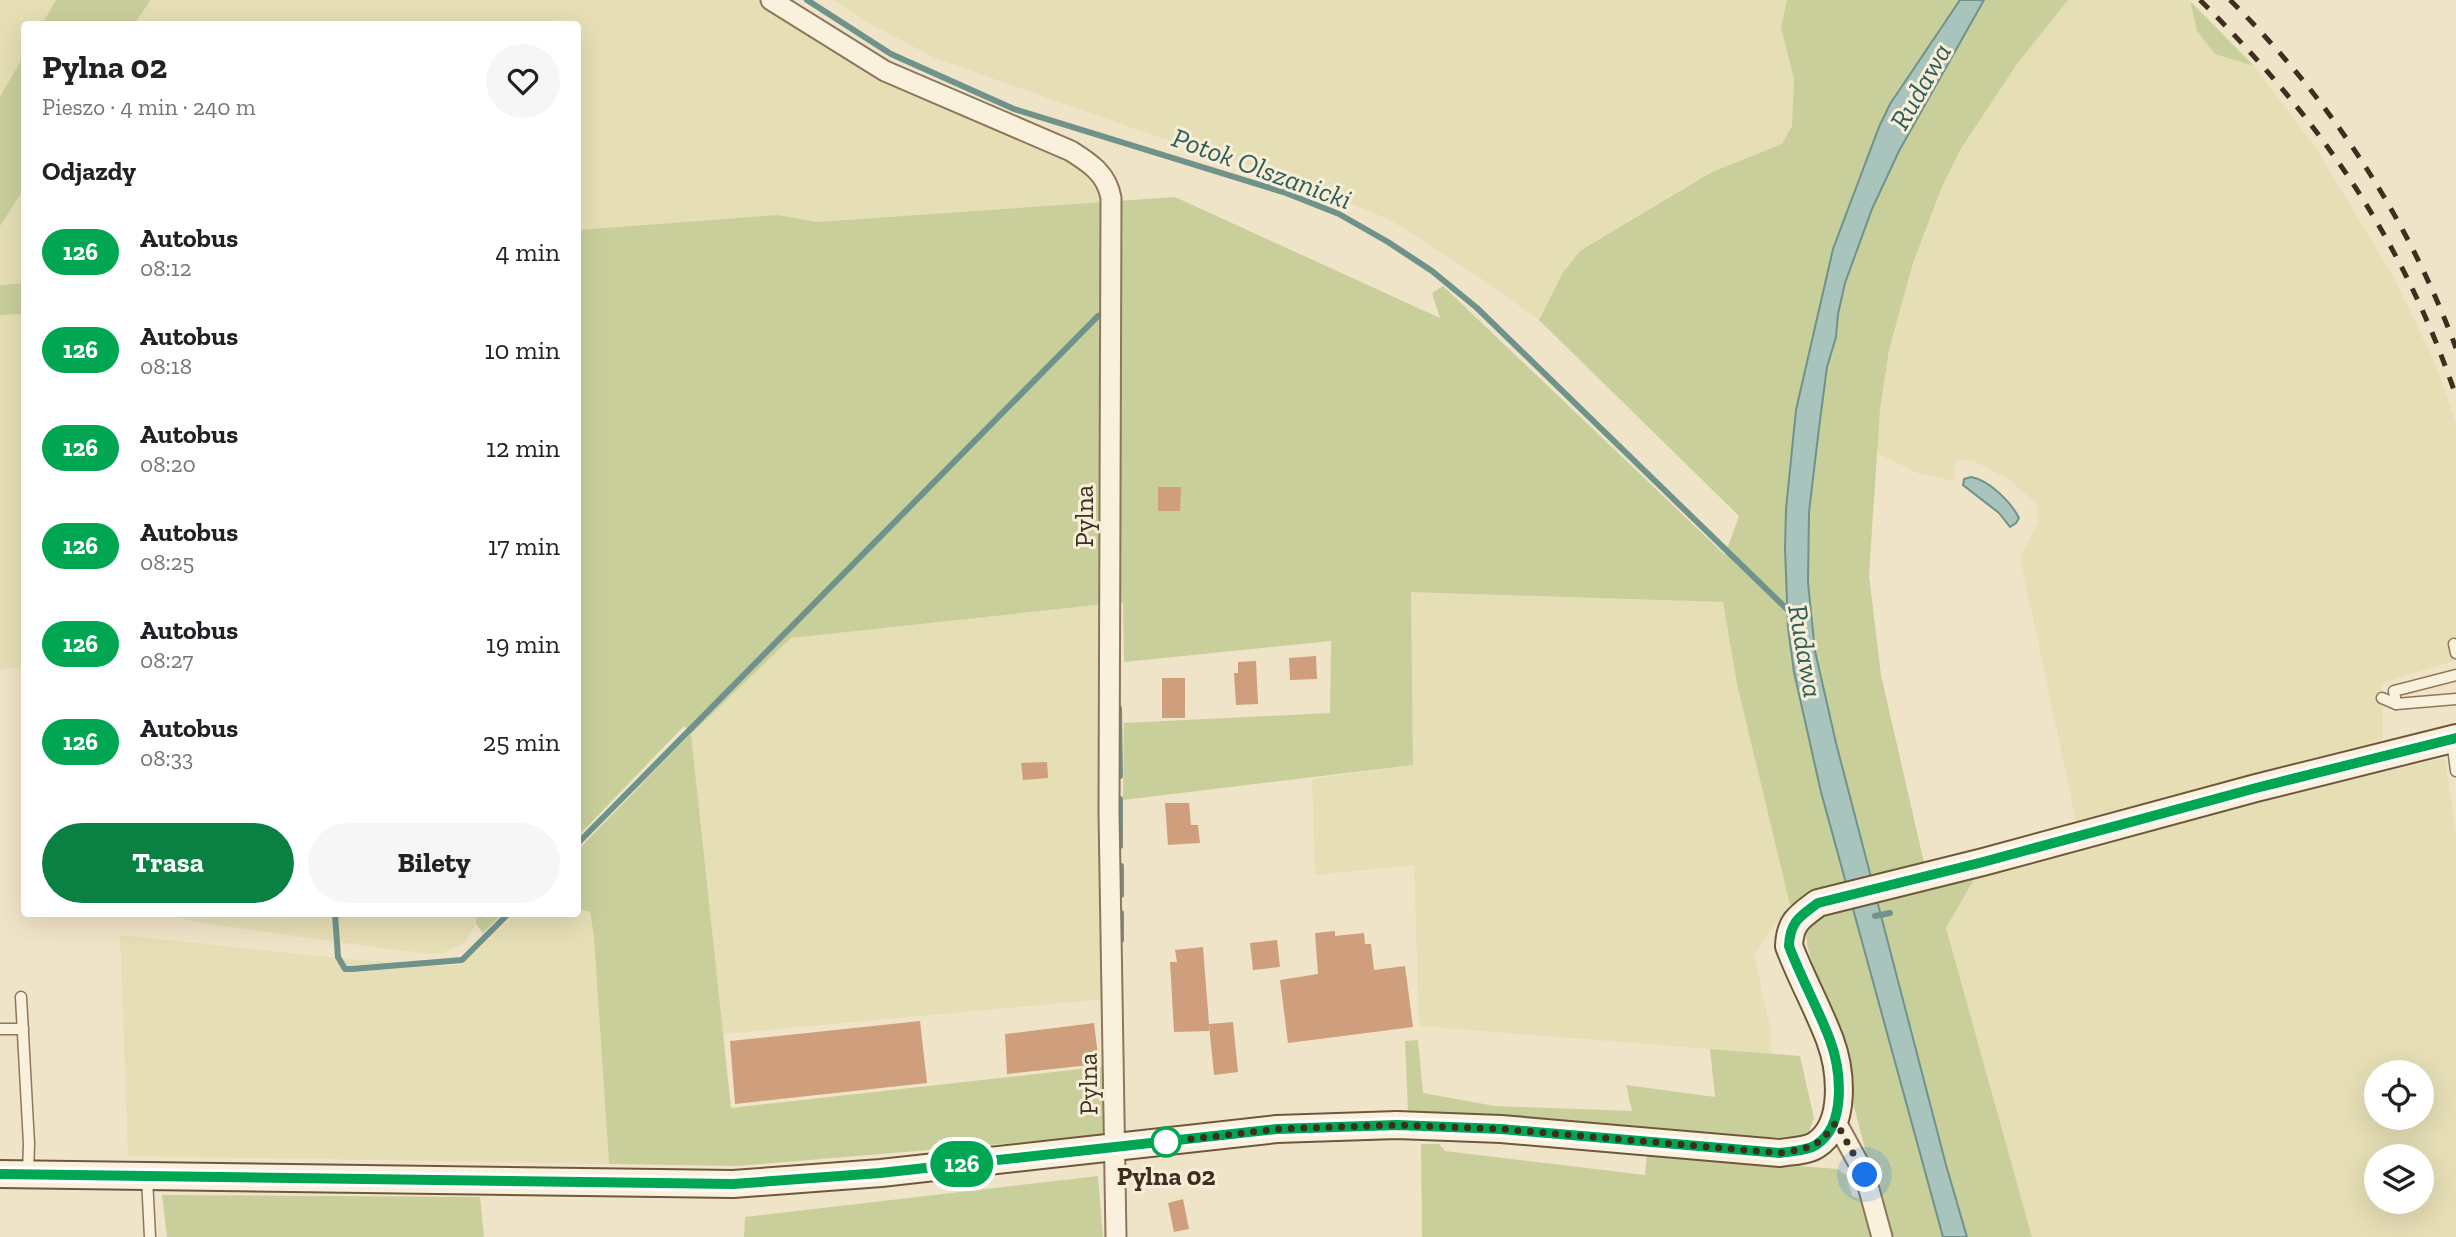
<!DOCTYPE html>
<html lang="pl">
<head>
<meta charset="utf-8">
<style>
  :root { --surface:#fff; --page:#f6f6f6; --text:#202124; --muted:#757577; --accent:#0b8043 }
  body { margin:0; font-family:"Zilla Slab",serif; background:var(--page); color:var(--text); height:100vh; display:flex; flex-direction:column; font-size:26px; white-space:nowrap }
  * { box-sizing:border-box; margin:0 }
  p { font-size:23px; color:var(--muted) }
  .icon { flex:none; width:38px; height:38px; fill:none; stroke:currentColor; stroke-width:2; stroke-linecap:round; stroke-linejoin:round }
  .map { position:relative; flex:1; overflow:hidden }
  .drawer { position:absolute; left:21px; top:21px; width:560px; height:896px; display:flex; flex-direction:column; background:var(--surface); border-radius:7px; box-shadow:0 7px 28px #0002 }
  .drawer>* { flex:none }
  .badge { padding:0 14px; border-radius:23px; font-size:24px; line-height:46px }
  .fabs { position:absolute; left:2364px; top:1060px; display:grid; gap:14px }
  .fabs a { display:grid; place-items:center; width:70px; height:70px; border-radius:50%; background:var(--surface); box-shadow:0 7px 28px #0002; font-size:35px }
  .you { position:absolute; width:35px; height:35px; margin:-18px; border:5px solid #fff; border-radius:50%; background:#1a73e8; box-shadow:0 0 0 10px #1a73e833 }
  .map>.badge { position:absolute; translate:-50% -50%; box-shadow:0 0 0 4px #fff }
  h2 { padding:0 21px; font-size:26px; line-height:63px }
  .round { display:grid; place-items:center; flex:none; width:74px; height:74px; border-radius:37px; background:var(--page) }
  .overview { display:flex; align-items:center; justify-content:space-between; height:119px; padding:0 21px }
  h1 { font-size:33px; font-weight:800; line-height:52px }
  .button { display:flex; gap:14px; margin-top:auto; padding:14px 21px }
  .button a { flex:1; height:80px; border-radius:42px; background:var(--accent); color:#fff; font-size:28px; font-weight:800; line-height:80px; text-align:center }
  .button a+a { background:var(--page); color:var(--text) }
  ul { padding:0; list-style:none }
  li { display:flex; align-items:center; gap:21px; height:98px; padding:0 21px }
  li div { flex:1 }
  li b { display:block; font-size:26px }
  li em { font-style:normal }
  li .badge { min-width:77px; font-weight:700; text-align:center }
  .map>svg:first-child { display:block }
  .farmland { fill:#e6deb5; fill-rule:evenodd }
  .green { fill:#c9cf9b }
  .water { fill:#a9c4bc; stroke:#6f938a; stroke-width:2 }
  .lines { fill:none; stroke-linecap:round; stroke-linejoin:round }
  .stream { stroke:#6f938a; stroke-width:6 }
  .building { fill:#cf9f7d }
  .lane-casing { stroke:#8d765c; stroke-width:13 }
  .street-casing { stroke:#8d765c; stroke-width:23 }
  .secondary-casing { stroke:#6f573f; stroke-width:30 }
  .lane { stroke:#faf1dc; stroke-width:10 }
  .street { stroke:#faf1dc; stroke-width:19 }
  .secondary { stroke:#faf1dc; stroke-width:26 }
  .rail { stroke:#3d2e20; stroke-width:5; stroke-dasharray:12 12; stroke-linecap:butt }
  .line-casing { stroke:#fff; stroke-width:16 }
  .line { stroke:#00a651; stroke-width:10 }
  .walk { stroke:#3d2e20; stroke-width:7; stroke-dasharray:0 12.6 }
  .stop-dot { fill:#fff; stroke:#00a651; stroke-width:3.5 }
  .labels { text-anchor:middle; stroke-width:6; stroke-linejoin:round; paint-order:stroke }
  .street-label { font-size:26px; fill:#3d2e20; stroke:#f7eed8 }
  .stop-label { font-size:26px; font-weight:bold; fill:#3d2e20; stroke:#f7eed8 }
  .water-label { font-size:28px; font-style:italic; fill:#2f5d5a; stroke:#f7eed8 }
</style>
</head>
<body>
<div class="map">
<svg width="2456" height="1237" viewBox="0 0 2456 1237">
  <rect width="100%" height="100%" fill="#f0e4c8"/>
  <g class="farmland">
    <path d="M0,0H56L42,24H24V55L0,97Z"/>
    <path d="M151,0H760L818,40L1071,157L1100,188L1103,202L817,222L778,215L578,230V24H134Z"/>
    <path d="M834,0H1787L1781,27L1794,79L1792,126L1782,144L1712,172L1562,274L1539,320L1482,279L1390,220L1285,176L1144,132L935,58L866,22Z"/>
    <path d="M2068,0H2189L2197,31L2215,54L2254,66L2315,147L2393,276L2435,363L2456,422V660L2382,683L2383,739L2076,821L2020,557L2038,523V506L2009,479L1972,460H1956L1954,481L1920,474L1877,453L1880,410L1889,350L1900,303L1913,263L1942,187L1960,150L2017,64Z"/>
    <path d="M24,189V283L0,285V226Z"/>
    <path d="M24,314V667L0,670V315Z"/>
    <path d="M1411,591L1723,602L1737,684L1790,905L1754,954L1770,1027L1772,1054L1419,1026L1414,865L1315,875L1312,779L1413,765Z"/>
    <path d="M1102,604L1107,999L723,1034L691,734L791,638Z"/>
    <path d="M2445,758L2456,834V1237H2032L1946,928L1976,876L2170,821ZM2376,1073H2422V1118H2376ZM2376,1157H2422V1202H2376Z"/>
    <path d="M578,909L590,912L594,937L609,1164L128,1156L120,935L347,959L436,966L457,965L468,958L515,914H578Z"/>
    <path d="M164,914H477L476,924L464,943L443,953L426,954L202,923Z"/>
  </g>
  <g class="green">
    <path d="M56,0H151L134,24H42Z"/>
    <path d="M1787,0H1960L1899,89L1879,127L1833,249L1796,410L1786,509L1788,629L1794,672L1821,792L1847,887L1790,905L1737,684L1723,602L1411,592L1413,765L1123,800L1124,723L1330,713L1331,641L1124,662L1123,602L791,638L691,734L731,1108L1107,1066L1108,1135L738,1166L609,1164L594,937L590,912L578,909V850L691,733L684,726L578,836V230L778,215L817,222L1175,197L1440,318L1432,293L1443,286L1725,555L1739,516L1539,320L1562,274L1580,251L1712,172L1782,144L1792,126L1794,79L1781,27Z"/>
    <path d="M1984,0H2068L2017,64L1960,150L1942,187L1913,263L1889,350L1880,410L1869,575L1881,675L1925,867L1873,881L1840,759L1815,651L1808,583L1809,512L1819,428L1827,366L1836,337L1838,314L1845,283L1872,209L1909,131Z"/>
    <path d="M2190,1L2254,66L2215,54L2197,31Z"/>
    <path d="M24,55V189L0,226V97Z"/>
    <path d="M24,283V314L0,315V285Z"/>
    <path d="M1976,876L1946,928L2032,1237H1967L1946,1165L1877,897Z"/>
    <path d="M1852,904L1943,1237H1888L1831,1019L1807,946L1806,932L1819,913Z"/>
    <path d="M477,914H502L483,933L476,924Z"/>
    <path d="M1418,1040L1423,1093L1495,1106L1632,1111L1626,1085L1715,1097L1710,1049L1800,1056L1814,1118L1807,1136L1722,1139L1408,1113L1405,1041Z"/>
    <path d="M1421,1144H1439L1445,1151L1645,1175L1647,1154L1837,1169L1846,1175L1852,1196L1861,1199L1871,1237H1422Z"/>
    <path d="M1098,1176L1103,1237H744L745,1217Z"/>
    <path d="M162,1195L480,1197L484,1237H167Z"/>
  </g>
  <g class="water">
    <path d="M1960,0H1984L1899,151L1872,209L1845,283L1838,314L1836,337L1827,367L1819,428L1809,512L1808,583L1815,651L1836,743L1946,1165L1967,1237H1943L1821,792L1794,672L1788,628L1785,548L1786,509L1796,410L1833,249L1879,127L1890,104Z"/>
    <path d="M1971,477C1989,480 2011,502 2019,518L2016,523L2010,527L1999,513L1963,485L1964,479Z"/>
  </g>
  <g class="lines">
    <g class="stream">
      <path d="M807,0L891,54L1014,109L1286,193L1339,214L1388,242L1432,271L1477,308L1793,615"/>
      <path d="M1119,708L1120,776"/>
      <path d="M1120,799V846"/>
      <path d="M578,843L1098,316"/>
      <path d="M1121,895V866"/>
      <path d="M1121,913V940"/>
      <path d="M335,914L338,957L345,969H352L462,960L508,914"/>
      <path d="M1875,916L1890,913"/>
    </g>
  </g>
  <g class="building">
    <path d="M1158,487H1181L1180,511H1158Z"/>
    <path d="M1316,656L1317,679L1290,680L1289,658Z"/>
    <path d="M1256,661L1258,704L1236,705L1234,673H1238V662Z"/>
    <rect x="1162" y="678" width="23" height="40"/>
    <path d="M1047,762L1048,778L1023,780L1021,763Z"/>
    <path d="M1165,803H1189L1191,825H1198L1200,843L1168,845Z"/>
    <path d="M1335,931V936L1364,933L1365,944H1371L1374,970L1405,966L1413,1027L1288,1043L1280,980L1318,974L1315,933Z"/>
    <path d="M1277,940L1280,967L1253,970L1250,943Z"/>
    <path d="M1203,947L1209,1024L1233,1022L1238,1072L1214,1075L1209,1025V1031L1174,1032L1170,962H1177L1175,950Z"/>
    <path d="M920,1021L927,1083L735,1104L730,1041Z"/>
    <path d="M1094,1023L1099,1064L1007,1074L1005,1034Z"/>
    <path d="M1183,1199L1189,1229L1174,1232L1168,1203Z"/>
  </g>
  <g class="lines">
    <g class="lane-casing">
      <g id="lane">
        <path d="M2454,644L2456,653"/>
        <path d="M2382,698L2396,704L2456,699"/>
        <path d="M2396,704L2394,691L2456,675"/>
        <path d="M2452,740L2456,771"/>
        <path d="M21,997L29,1144L28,1174"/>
        <path d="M0,1029H23"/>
        <path d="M147,1178L150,1237"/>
      </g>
    </g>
    <g class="street-casing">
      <g id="street">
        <path d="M771,0L885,71L1071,151C1090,163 1107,174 1111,198L1109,812L1116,1237"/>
        <path d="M1836,1122L1865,1175L1882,1237"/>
      </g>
    </g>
    <g class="secondary-casing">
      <path id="secondary" d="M0,1174L733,1184L881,1173L1277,1129L1397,1125L1501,1129L1780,1153C1791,1151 1807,1151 1816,1145C1847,1125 1841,1070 1830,1040C1818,1008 1801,978 1789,946C1790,922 1799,917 1818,903L1983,862L2256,788L2456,738"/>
    </g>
    <use href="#lane" class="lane"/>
    <use href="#street" class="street"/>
    <use href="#secondary" class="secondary"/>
    <g class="rail">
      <path d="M2200,0C2318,117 2402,237 2456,396"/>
      <path d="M2230,0C2330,99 2407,216 2456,348"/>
    </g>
  </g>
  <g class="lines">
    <g class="line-casing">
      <path id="line" d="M0,1174L733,1184L880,1173L1277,1129L1397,1125L1501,1129L1780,1153C1791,1151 1807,1151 1816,1145C1847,1125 1841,1070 1830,1040C1818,1008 1801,978 1789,946C1790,922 1799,917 1818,903L1983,862L2256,788L2456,738"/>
    </g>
    <use href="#line" class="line"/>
    <path class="walk" d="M1166,1142L1277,1129L1397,1125L1501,1129L1780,1153C1811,1147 1817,1149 1836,1122L1865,1175"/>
  </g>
  <circle class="stop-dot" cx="1166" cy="1142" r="14"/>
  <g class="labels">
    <g class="street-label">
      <text transform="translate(1084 516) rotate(-90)" y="9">Pylna</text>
      <text transform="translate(1088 1084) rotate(-91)" y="9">Pylna</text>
    </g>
    <g class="stop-label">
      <text x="1166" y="1185">Pylna 02</text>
    </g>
    <g class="water-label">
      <text transform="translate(1920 86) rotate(-60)" y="10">Rudawa</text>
      <text transform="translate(1262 168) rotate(20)" y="10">Potok Olszanicki</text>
      <text transform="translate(1806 651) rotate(80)" y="10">Rudawa</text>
    </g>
  </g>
</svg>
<div class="fabs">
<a><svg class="icon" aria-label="locate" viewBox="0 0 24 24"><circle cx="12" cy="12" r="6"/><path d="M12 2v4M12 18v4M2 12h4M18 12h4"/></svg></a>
<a><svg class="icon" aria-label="layers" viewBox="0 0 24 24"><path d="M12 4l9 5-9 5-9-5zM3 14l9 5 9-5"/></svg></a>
</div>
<div class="you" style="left:1865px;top:1175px"></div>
<b class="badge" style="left:962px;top:1164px;background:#00a651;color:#fff">126</b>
<section class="drawer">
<div class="overview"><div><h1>Pylna 02</h1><p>Pieszo · 4 min · 240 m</p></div><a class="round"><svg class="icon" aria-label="heart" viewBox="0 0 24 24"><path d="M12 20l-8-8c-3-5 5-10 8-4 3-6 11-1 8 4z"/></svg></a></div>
<h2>Odjazdy</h2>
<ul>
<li><span class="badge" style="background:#00a651;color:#fff">126</span><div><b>Autobus</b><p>08:12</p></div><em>4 min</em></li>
<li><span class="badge" style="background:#00a651;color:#fff">126</span><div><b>Autobus</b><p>08:18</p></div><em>10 min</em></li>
<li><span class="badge" style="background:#00a651;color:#fff">126</span><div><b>Autobus</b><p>08:20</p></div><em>12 min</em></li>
<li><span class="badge" style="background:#00a651;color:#fff">126</span><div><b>Autobus</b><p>08:25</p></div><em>17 min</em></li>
<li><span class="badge" style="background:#00a651;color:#fff">126</span><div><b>Autobus</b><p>08:27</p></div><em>19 min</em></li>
<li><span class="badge" style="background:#00a651;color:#fff">126</span><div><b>Autobus</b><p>08:33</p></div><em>25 min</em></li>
</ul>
<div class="button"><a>Trasa</a><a>Bilety</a></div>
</section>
</div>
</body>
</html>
